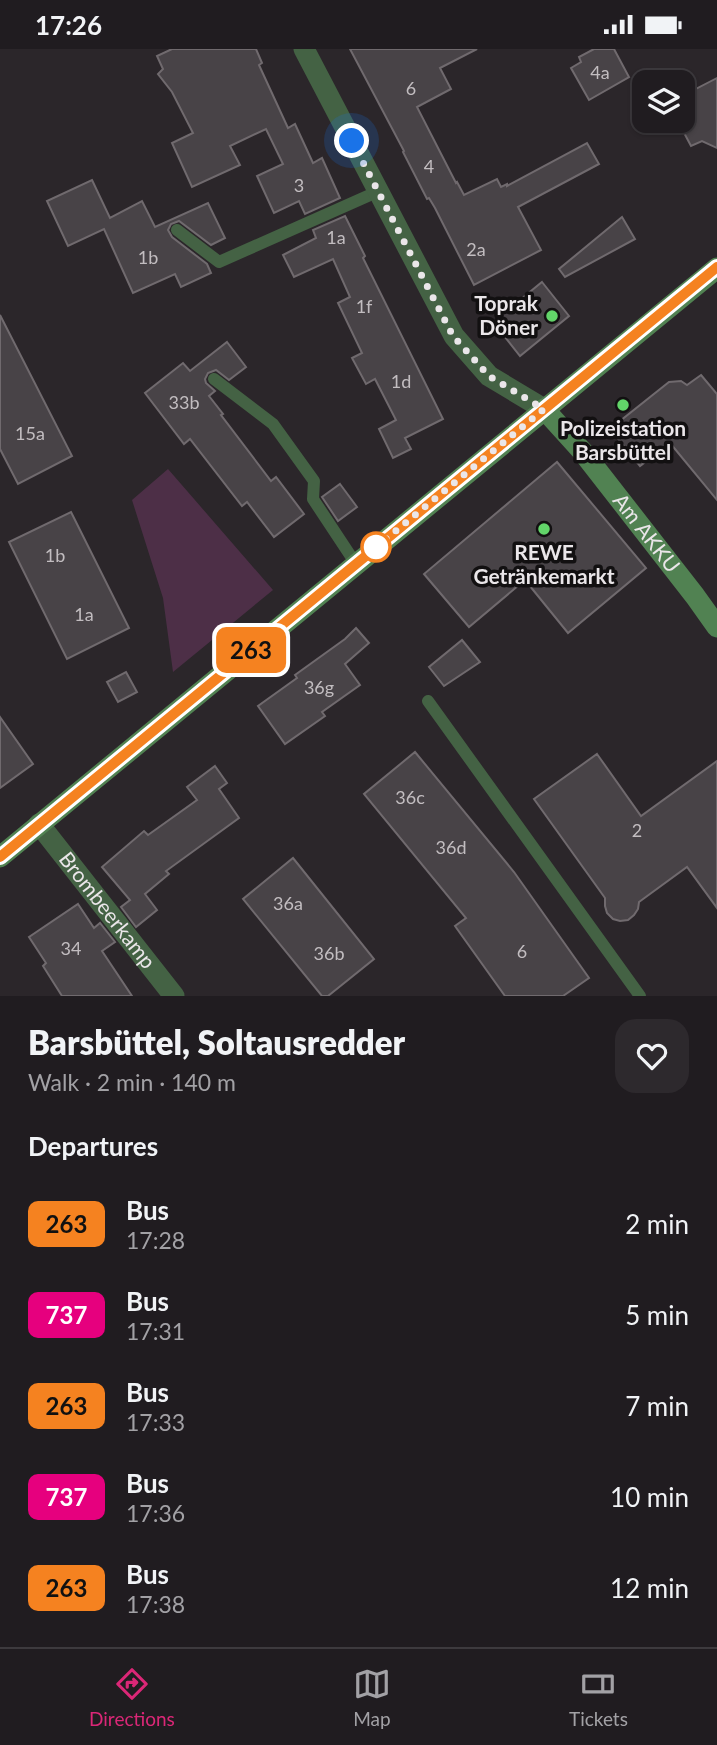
<!DOCTYPE html>
<html lang="en">
<head>
<meta charset="utf-8">
<style>
  :root { --surface:#201c20; --page:#2d292d; --text:#f1f3f6; --muted:#a2a1a5; --line:#3d3a3e; --accent:#db2777 }
  body { margin:0; font-family:Lato,sans-serif; background:var(--page); color:var(--text); height:100vh; display:flex; flex-direction:column; font-size:26px; white-space:nowrap }
  * { box-sizing:border-box; margin:0 }
  p { font-size:23px; color:var(--muted) }
  .icon { flex:none; width:38px; height:38px; fill:none; stroke:currentColor; stroke-width:2; stroke-linecap:round; stroke-linejoin:round }
  .map { position:relative; height:947px; overflow:hidden }
  .side { display:flex; flex-direction:column; background:var(--surface); flex:1 }
  .side>* { flex:none }
  .badge { padding:0 14px; border-radius:10px; font-size:24px; line-height:46px }
  .controls { position:absolute; left:632px; top:21px; display:grid; gap:14px }
  .controls a { display:grid; place-items:center; width:63px; height:63px; border-radius:14px; background:var(--surface); box-shadow:0 2px 5px #0004,0 0 0 2px var(--line); font-size:35px }
  .you { position:absolute; width:35px; height:35px; margin:-18px; border:5px solid #fff; border-radius:50%; background:#1a73e8; box-shadow:0 0 0 10px #1a73e833 }
  .map>.badge { position:absolute; translate:-50% -50%; box-shadow:0 0 0 4px #fff }
  h2 { padding:0 28px; font-size:26px; line-height:63px }
  .round { display:grid; place-items:center; flex:none; width:74px; height:74px; border-radius:21px; background:var(--page) }
  .head { display:flex; align-items:center; justify-content:space-between; height:119px; padding:0 28px }
  h1 { font-size:33px; font-weight:800; line-height:52px }
  ul { padding:0; list-style:none }
  li { display:flex; align-items:center; gap:21px; height:91px; padding:0 28px }
  li div { flex:1 }
  li b { display:block; font-size:26px }
  li em { font-style:normal }
  li .badge { min-width:77px; font-weight:700; text-align:center }
  .status { display:flex; justify-content:space-between; align-items:center; height:49px; padding:0 35px; background:var(--surface); direction:ltr }
  .status svg { height:19px; fill:currentColor }
  .tabs { display:flex; justify-content:space-around; align-items:center; height:98px; border-top:2px solid var(--line); background:var(--surface); font-size:19px; color:var(--muted) }
  .tabs a { display:grid; justify-items:center; gap:4px }
  .tabs .current { color:var(--accent) }
  .map>svg:first-child { display:block }
  .green { fill:#4d2f47 }
  .building { fill:#484347; stroke:#706a6e; stroke-width:2 }
  .lines { fill:none; stroke-linecap:round; stroke-linejoin:round }
  .lane { stroke:#446244; stroke-width:12 }
  .street { stroke:#446244; stroke-width:21 }
  .secondary { stroke:#518252; stroke-width:21 }
  .line-casing { stroke:#fff; stroke-width:16 }
  .line { stroke:#f58220; stroke-width:10 }
  .walk { stroke:#eae6e9; stroke-width:7; stroke-dasharray:0 12.6 }
  .poi-dot { fill:#62d469; stroke:#121011; stroke-width:2.5 }
  .stop-dot { fill:#fff; stroke:#f58220; stroke-width:3.5 }
  .labels { text-anchor:middle; stroke-width:7; stroke-linejoin:round; paint-order:stroke }
  .number-label { font-size:18px; fill:#c2bdc0 }
  .poi-label { font-size:21px; font-weight:bold; fill:#eae6e9; stroke:#121011 }
  .street-label { font-size:21px; fill:#eae6e9; stroke:#121011 }
</style>
</head>
<body>
<div class="status"><b>17:26</b><svg viewBox="0 0 49 12"><path d="M0 12V9h3v3zM5 12V6h3v6zM10 12V3h3v9zM15 12V0h3v12zM26 1h20v11H26zM47 4h2v5h-2z"/></svg></div>
<div class="map">
<svg width="717" height="947" viewBox="0 0 717 947">
  <rect width="100%" height="100%" fill="#2b262a"/>
  <path class="green" d="M168,420L273,541L173,623L163,549L132,451Z"/>
  <g class="building">
    <path d="M172,0H256L262,14L259,16L288,79L295,75L313,114L322,109L340,149L305,165L299,152L274,164L257,127L283,115L266,80L230,97L240,116L192,138L172,94L193,84L172,43L158,25L163,20L157,7Z"/>
    <path d="M350,0H477L440,19L451,40L417,58L456,134L457,133L464,146L497,130L501,138L507,135V137L587,94L599,115L518,158L541,201L474,236L435,159L429,149L427,150L403,103L404,102Z"/>
    <path d="M594,0H614L629,28L589,51L571,19L581,13L579,8Z"/>
    <path d="M717,29V99L702,92L691,97L682,80V47Z"/>
    <path d="M92,131L110,169L142,152L155,178L208,154L225,189L211,196L179,172L171,175L168,181L172,188L207,215L211,224L181,238L175,225L133,244L104,180L68,197L47,152Z"/>
    <path d="M345,167L365,207L363,209L443,370L405,389L411,400L393,409L379,380L396,371L375,330L366,335L352,309L362,304L338,254L350,248L333,210L294,228L283,206L316,189L313,181Z"/>
    <path d="M622,168L635,190L565,228L559,220Z"/>
    <path d="M542,233L569,267L520,307L493,273Z"/>
    <path d="M0,266L72,407L18,435L0,400Z"/>
    <path d="M227,293L246,318L229,331L216,321L208,324L205,330L206,334L215,342L209,347L223,365L221,366L271,432L276,428L304,465L274,488L247,453L242,457L190,390L184,395L145,344L183,314L190,322Z"/>
    <path d="M701,326L717,345V451L670,394L640,417L610,380L669,333L681,332L687,336Z"/>
    <path d="M557,413L646,519L568,584L525,531L469,578L424,525Z"/>
    <path d="M340,435L357,458L338,472L322,448Z"/>
    <path d="M71,463L129,579L67,610L9,493Z"/>
    <path d="M356,579L369,594L345,615L360,636L322,663L325,667L285,695L258,657L297,629L295,626L345,590Z"/>
    <path d="M462,591L480,613L444,637L429,618Z"/>
    <path d="M126,623L137,643L118,653L107,633Z"/>
    <path d="M0,668L33,715L0,739Z"/>
    <path d="M415,703L514,823L589,929L563,947H505L455,877L466,869L364,745Z"/>
    <path d="M597,705L641,767L717,712V859L687,818L639,853L638,860L634,866L628,871L620,872L613,870L607,864L605,857V849L534,750Z"/>
    <path d="M215,717L227,734L219,740L239,769L166,822L169,825L145,845L157,861L136,878L121,858L130,851L102,818L144,782L148,786L197,751L187,738Z"/>
    <path d="M293,809L374,910L328,947H322L243,850Z"/>
    <path d="M78,855L94,879L100,874L115,893L102,902L132,947H62L43,917L46,914L29,888Z"/>
  </g>
  <g class="lines">
    <g class="lane">
      <path d="M177,181L219,213L379,142"/>
      <path d="M214,330L273,375L314,432L313,450L356,515"/>
      <path d="M428,652L640,947"/>
    </g>
    <g class="street">
      <path d="M304,0L454,287L489,327L544,360"/>
      <path id="s1" d="M39,775L174,947"/>
    </g>
    <g class="secondary">
      <path id="s2" d="M544,360L582,402L695,547L717,578"/>
      <path d="M0,808L717,219"/>
    </g>
  </g>
  <g class="lines">
    <g class="line-casing">
      <path id="line" d="M0,808L717,218"/>
    </g>
    <use href="#line" class="line"/>
    <path class="walk" d="M352,92L453,287L489,327L544,360L376,498"/>
  </g>
  <g class="poi-dot">
    <circle cx="552" cy="267" r="7"/>
    <circle cx="623" cy="356" r="7"/>
    <circle cx="544" cy="480" r="7"/>
  </g>
  <circle class="stop-dot" cx="376" cy="498" r="14"/>
  <g class="labels">
    <g class="number-label">
      <text x="600" y="30">4a</text>
      <text x="411" y="46">6</text>
      <text x="429" y="124">4</text>
      <text x="299" y="143">3</text>
      <text x="336" y="195">1a</text>
      <text x="476" y="207">2a</text>
      <text x="148" y="215">1b</text>
      <text x="364" y="264">1f</text>
      <text x="401" y="339">1d</text>
      <text x="184" y="360">33b</text>
      <text x="30" y="391">15a</text>
      <text x="55" y="513">1b</text>
      <text x="84" y="572">1a</text>
      <text x="319" y="645">36g</text>
      <text x="410" y="755">36c</text>
      <text x="637" y="788">2</text>
      <text x="451" y="805">36d</text>
      <text x="288" y="861">36a</text>
      <text x="71" y="906">34</text>
      <text x="522" y="909">6</text>
      <text x="329" y="911">36b</text>
    </g>
    <g class="poi-label">
      <text x="538" y="262" text-anchor="end">Toprak<tspan x="538" dy="24">Döner</tspan></text>
      <text x="623" y="387">Polizeistation<tspan x="623" dy="24">Barsbüttel</tspan></text>
      <text x="544" y="511">REWE<tspan x="544" dy="24">Getränkemarkt</tspan></text>
    </g>
    <g class="street-label">
      <text dy="7" stroke="none"><textPath href="#s2" startOffset="161">Am AKKU</textPath></text>
      <text dy="7" stroke="none"><textPath href="#s1" startOffset="110">Brombeerkamp</textPath></text>
    </g>
  </g>
</svg>
<div class="controls">
<a><svg class="icon" aria-label="layers" viewBox="0 0 24 24"><path d="M12 4l9 5-9 5-9-5zM3 14l9 5 9-5"/></svg></a>
</div>
<div class="you" style="left:352px;top:92px"></div>
<b class="badge" style="left:251px;top:601px;background:#f58220;color:#111">263</b>
</div>
<section class="side">
<div class="head"><div><h1>Barsbüttel, Soltausredder</h1><p>Walk · 2 min · 140 m</p></div><a class="round"><svg class="icon" aria-label="heart" viewBox="0 0 24 24"><path d="M12 20l-8-8c-3-5 5-10 8-4 3-6 11-1 8 4z"/></svg></a></div>
<h2>Departures</h2>
<ul>
<li><span class="badge" style="background:#f58220;color:#111">263</span><div><b>Bus</b><p>17:28</p></div><em>2 min</em></li>
<li><span class="badge" style="background:#e6007e;color:#fff">737</span><div><b>Bus</b><p>17:31</p></div><em>5 min</em></li>
<li><span class="badge" style="background:#f58220;color:#111">263</span><div><b>Bus</b><p>17:33</p></div><em>7 min</em></li>
<li><span class="badge" style="background:#e6007e;color:#fff">737</span><div><b>Bus</b><p>17:36</p></div><em>10 min</em></li>
<li><span class="badge" style="background:#f58220;color:#111">263</span><div><b>Bus</b><p>17:38</p></div><em>12 min</em></li>
</ul>
</section>
<nav class="tabs">
<a class="current"><svg class="icon" aria-label="directions" viewBox="0 0 24 24"><path d="M12 3l9 9-9 9-9-9zM9 14v-3h6M13 9l2 2-2 2"/></svg>Directions</a>
<a><svg class="icon" aria-label="map" viewBox="0 0 24 24"><path d="M3 6l6-2 6 2 6-2v14l-6 2-6-2-6 2zM9 4v14M15 6v14"/></svg>Map</a>
<a><svg class="icon" aria-label="tickets" viewBox="0 0 24 24"><path d="M3 7h18v10H3zM15 7v10"/></svg>Tickets</a>
</nav>
</body>
</html>
